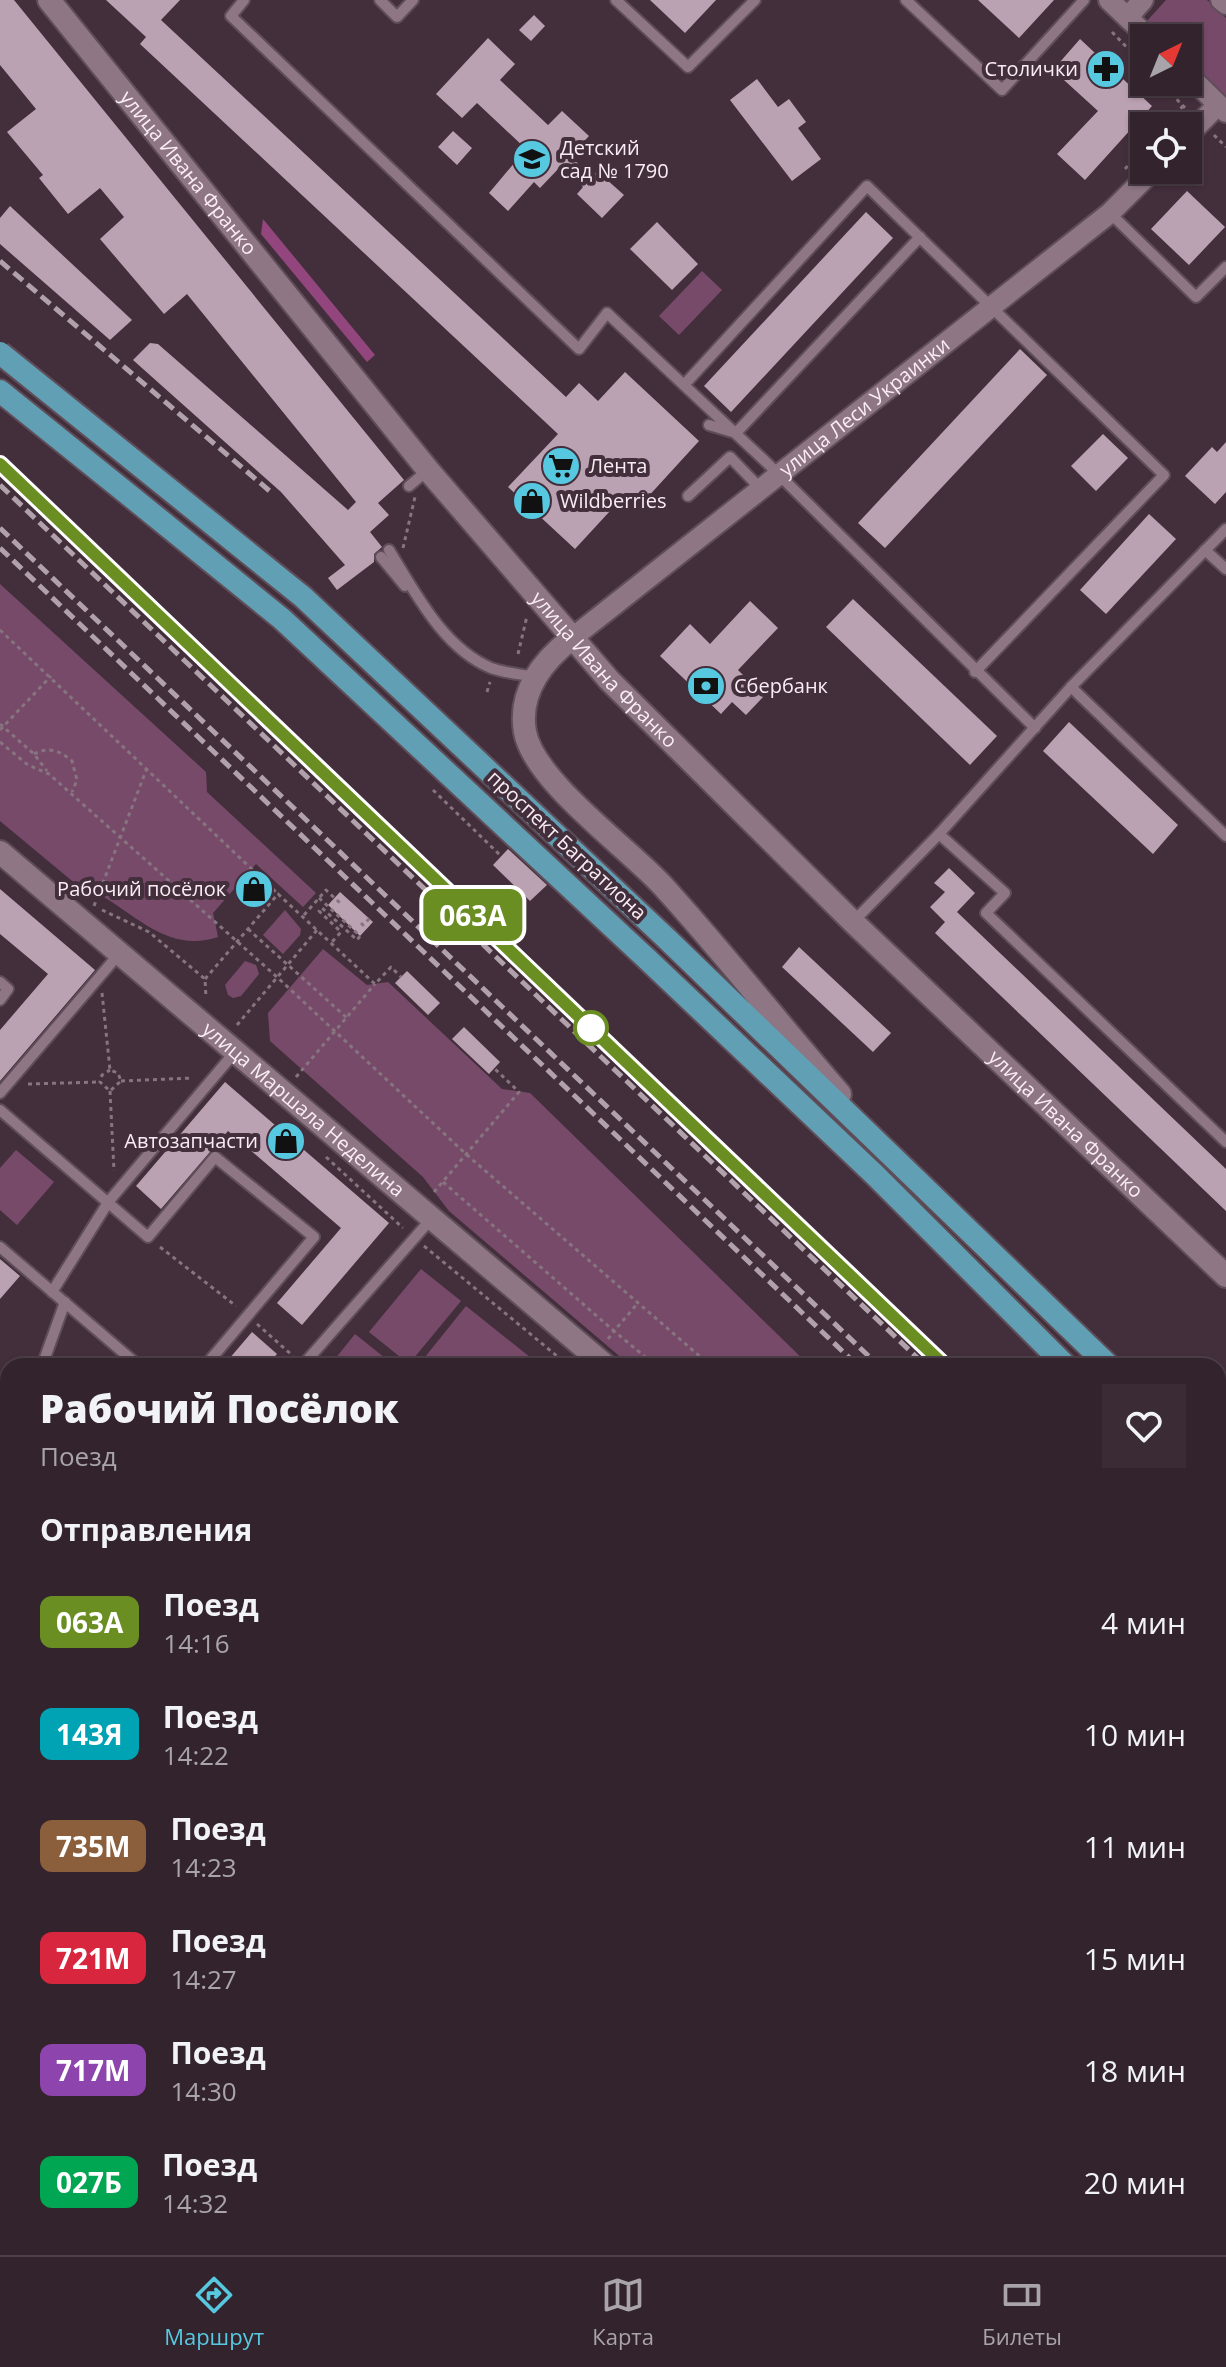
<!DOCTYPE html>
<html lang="ru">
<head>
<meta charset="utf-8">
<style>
  :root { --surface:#32232d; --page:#3a2b35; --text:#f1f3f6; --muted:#a8a4aa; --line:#4d4049; --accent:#56c9e1 }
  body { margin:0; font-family:"Open Sans",sans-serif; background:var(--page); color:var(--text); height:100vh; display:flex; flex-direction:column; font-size:30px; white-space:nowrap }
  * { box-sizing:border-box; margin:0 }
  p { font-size:26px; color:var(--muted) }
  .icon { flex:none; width:44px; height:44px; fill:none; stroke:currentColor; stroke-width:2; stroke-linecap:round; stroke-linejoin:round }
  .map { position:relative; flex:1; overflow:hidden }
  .side { position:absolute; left:0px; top:1358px; width:1226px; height:898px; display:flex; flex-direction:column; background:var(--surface); border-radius:24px 24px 0 0; box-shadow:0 2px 6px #0004,0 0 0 2px var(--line) }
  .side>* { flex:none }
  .badge { padding:0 16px; border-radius:12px; font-size:28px; line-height:52px }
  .needle { width:52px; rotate:43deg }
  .tools { position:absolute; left:1130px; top:24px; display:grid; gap:16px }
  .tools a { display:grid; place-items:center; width:72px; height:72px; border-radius:0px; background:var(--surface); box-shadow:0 2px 6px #0004,0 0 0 2px var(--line); font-size:40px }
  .map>.badge { position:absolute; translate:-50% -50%; box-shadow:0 0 0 4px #fff }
  h2 { padding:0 40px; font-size:30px; line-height:72px }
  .round { display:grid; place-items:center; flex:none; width:84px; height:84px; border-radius:0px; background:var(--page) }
  .summary { display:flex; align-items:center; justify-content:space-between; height:136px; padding:0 40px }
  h1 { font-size:38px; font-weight:800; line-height:60px }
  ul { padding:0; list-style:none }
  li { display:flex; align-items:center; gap:24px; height:112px; padding:0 40px }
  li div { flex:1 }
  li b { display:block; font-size:30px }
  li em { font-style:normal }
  li .badge { min-width:88px; font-weight:700; text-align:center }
  .dock { display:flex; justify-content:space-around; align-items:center; height:112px; border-top:2px solid var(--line); background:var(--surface); font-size:22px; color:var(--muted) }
  .dock a { display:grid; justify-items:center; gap:4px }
  .dock .active { color:var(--accent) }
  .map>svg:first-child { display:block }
  .green { fill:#784a6a }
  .forest { fill:#93457d }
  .building { fill:#bba2b2 }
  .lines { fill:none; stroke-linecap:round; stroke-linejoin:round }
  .service-casing { stroke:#5f4e59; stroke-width:14 }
  .minor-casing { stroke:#5f4e59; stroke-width:24 }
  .tertiary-casing { stroke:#5f4e59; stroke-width:26 }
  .primary-casing { stroke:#5f4e59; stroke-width:26 }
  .path { stroke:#86747f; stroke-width:3; stroke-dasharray:4 4; stroke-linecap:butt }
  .service { stroke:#8e7685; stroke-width:10 }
  .minor { stroke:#8e7685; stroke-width:20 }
  .tertiary { stroke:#8e7685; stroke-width:22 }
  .primary { stroke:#619fb4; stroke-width:22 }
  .rail { stroke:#b1a1ab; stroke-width:5; stroke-dasharray:12 6; stroke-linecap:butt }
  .primary-bridge-casing { stroke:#5f4e59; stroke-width:26; stroke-linecap:butt }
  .primary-bridge { stroke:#619fb4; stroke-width:22 }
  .line-casing { stroke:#fff; stroke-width:18 }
  .line { stroke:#6b8e23; stroke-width:12 }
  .stop-dot { fill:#fff; stroke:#6b8e23; stroke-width:4 }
  .labels { text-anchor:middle; stroke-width:8; stroke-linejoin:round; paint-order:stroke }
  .poi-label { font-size:20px; fill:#faecf4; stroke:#432f3c; text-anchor:start }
  .street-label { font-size:20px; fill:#faecf4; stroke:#432f3c }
</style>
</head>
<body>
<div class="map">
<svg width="1226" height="2255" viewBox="0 0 1226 2255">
  <rect width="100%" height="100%" fill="#432f3c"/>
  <g class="green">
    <path d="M1166,0H1207L1226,18V97L1188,61V38H1164L1147,21Z"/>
    <path d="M702,271L722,290L679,335L659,316Z"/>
    <path d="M0,584L206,772L207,792L316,893L303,907L256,864L213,913L218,937C171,953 139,918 101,895H89L0,821Z"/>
    <path d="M285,910L301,929L300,935L283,954L263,935Z"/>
    <path d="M323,949L367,985L388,982L502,1089L530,1093L810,1366H631L449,1211L423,1177L270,1041L268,1013Z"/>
    <path d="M245,961L256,965L259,974L241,996L233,998L228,995L225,985Z"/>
    <path d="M16,1150L54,1182L17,1225L0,1210V1168Z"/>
    <path d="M421,1269L461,1301L409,1364L369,1332Z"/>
    <path d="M466,1306L541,1366H426L421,1362Z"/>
    <path d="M355,1334L395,1366L331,1364Z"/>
  </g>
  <path class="forest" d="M263,219L375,355L367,362L261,234Z"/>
  <g class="building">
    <path d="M0,0H14L404,480L378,503L389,515L370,532L382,547L374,554V562L337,590L328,578L345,565L281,492L133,360L150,343L158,344L348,510L356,502L187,294L164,314L100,239L124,217L100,188L68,214L39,178L43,175L7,132L36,109L0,65Z"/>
    <path d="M106,0H180L161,20L566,397L579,383L598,401L625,372L699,441L635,511L622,498L575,549L508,487L558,434L140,44L146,37Z"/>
    <path d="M650,0H716L685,33Z"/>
    <path d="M978,0H1054L1019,38Z"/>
    <path d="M534,15L545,26L531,41L519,30Z"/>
    <path d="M488,38L515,64L500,80L548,125L562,111L589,136L570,156L592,177L597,171L624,195L602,218L577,194L583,187L561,166L540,188L534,182L508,211L489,193L526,149L477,103L462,118L436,94Z"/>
    <path d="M1080,39L1152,106L1085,180L1057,154L1098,111L1053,70Z"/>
    <path d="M757,79L778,107L789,99L806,122L798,128L821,159L792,181L730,100Z"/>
    <path d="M453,131L472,148L457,165L438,147Z"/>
    <path d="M1187,191L1225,227L1189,265L1151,229Z"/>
    <path d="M10,206L132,320L110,340L0,244V218Z"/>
    <path d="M866,212L893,238L731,412L704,386Z"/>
    <path d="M657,222L698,264L672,290L630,249Z"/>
    <path d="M1020,349L1047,375L885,548L858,523Z"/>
    <path d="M1103,434L1128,458L1096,491L1071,466Z"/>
    <path d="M1226,442V492L1215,504L1185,476L1212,447L1217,452Z"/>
    <path d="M1149,514L1176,539L1106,614L1080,590Z"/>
    <path d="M853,599L997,736L970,765L826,627Z"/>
    <path d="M750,601L778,628L738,670L764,696L746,715L732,702L721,714L660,656L690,624L710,644Z"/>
    <path d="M1069,722L1178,825L1153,854L1043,751Z"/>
    <path d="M508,849L547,885L530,901L493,865Z"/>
    <path d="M949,868L975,893L957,912L1226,1169V1211L935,933L945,922L930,907L945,892L934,883Z"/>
    <path d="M0,889L95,970L0,1081V1030L48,974L0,934Z"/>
    <path d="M340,892L373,922L360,936L328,905Z"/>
    <path d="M799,947L891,1033L873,1052L782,967Z"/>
    <path d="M407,971L440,1003L428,1015L395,983Z"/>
    <path d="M464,1027L500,1062L489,1074L452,1039Z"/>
    <path d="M225,1082L389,1223L302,1325L277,1303L341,1228L228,1131L161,1209L136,1186Z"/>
    <path d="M0,1259L20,1276L0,1299Z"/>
    <path d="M252,1332L277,1354L266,1366H223Z"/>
  </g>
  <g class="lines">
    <g class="service-casing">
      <g id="service">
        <path d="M244,0L231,16L579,349L607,313L765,461L1035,728"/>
        <path d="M380,0L397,17L413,0"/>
        <path d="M616,0L688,67L755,0"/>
        <path d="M906,0L1002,90L1084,0"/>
        <path d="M1110,213L1196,297L1226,267"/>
        <path d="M684,385L867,186L1164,475L975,672"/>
        <path d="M709,425L736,433L920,237"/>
        <path d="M409,486L428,470"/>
        <path d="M688,496L730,457L760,488"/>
        <path d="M389,550C415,592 443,648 491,668C504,673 521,674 535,677"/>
        <path d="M1205,550L1226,569"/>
        <path d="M381,557L405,586"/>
        <path d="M1071,687L1226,836"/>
        <path d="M939,834L1005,893L986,913L1226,1142"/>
        <path d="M853,922L939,834L1071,687L1226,529"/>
        <path d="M0,982L8,989L0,1000"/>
        <path d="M0,1093L119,954"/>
        <path d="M0,1110L148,1237L215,1157L314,1237L205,1366"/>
        <path d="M0,1247L139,1366"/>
        <path d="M52,1292L109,1201L235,1052"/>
        <path d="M42,1366L65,1302"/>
        <path d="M302,1366L432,1218"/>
        <path d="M0,1420L8,1410"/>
        <path d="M0,1718L8,1709"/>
        <path d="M0,2022L8,2029"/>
        <path d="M1218,2114L1226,2121"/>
        <path d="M1218,2160L1226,2163"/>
        <path d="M0,2193L8,2183"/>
        <path d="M1218,2216L1226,2206"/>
        <path d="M97,2248L105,2255"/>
        <path d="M266,2248L267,2249"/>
        <path d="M398,2248L407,2255"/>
        <path d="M593,2248L600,2255"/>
        <path d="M430,2255L437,2248"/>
        <path d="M1084,2255L1090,2248"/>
        <path d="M1188,2255L1185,2252L1189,2248"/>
      </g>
    </g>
    <g class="minor-casing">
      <g id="minor">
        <path d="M1109,0L1149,38"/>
        <path d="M1221,0L1226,4"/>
        <path d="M1128,17L1143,0"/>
        <path d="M1188,75L1226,112"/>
        <path d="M1188,135L1218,105"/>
        <path id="s1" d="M571,639L1110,213L1153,170"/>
      </g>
    </g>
    <g class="tertiary-casing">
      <g id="tertiary">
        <path id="s2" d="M49,0L428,470L609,680L853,922L1226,1276"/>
        <path d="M571,639C543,661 518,692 525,732C534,781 627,847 662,885C723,952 780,1025 840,1094"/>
        <path id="s3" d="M0,852L606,1366"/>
        <path d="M1218,1882L1226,1890"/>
        <path d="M692,2255L699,2248"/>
      </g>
    </g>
    <g class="primary-casing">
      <g id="primary">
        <path d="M0,391L134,499"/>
        <path d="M667,939L1109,1366"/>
        <path d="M647,959L875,1175L1066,1366"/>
        <path d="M1218,1471L1226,1479"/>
        <path d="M1218,1517L1226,1525"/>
      </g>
    </g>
    <g class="path">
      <path d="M1112,32L1144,65"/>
      <path d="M1160,82L1188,111"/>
      <path d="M1164,126L1183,106"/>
      <path d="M1214,135L1226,147"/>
      <path d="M1125,169L1144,148"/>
      <path d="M403,548L415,497"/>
      <path d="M0,630L278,894"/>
      <path d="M518,654L527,616"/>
      <path d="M487,692L490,682"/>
      <path d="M0,724L34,754L47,771"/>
      <path d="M0,730L51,676"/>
      <path d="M0,742L28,765L49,774L277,977L467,1155L711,1366"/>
      <path d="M34,754C49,746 60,751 72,761L77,780L72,792"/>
      <path d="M433,790L501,856"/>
      <path d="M319,898L360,936L357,940L322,908L319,911L341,932L331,943"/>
      <path d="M94,906L147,768"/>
      <path d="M102,910L149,932L205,979L206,998"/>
      <path d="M304,915L326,890L340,903"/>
      <path d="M361,923L363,925L372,916"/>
      <path d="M248,929L347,1018"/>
      <path d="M205,979L278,894L375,984L391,967L401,977"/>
      <path d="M102,993L110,1070L118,1073L121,1081L110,1091L100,1082L102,1075L110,1070"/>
      <path d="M237,1025L317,930"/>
      <path d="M296,1077L375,984"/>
      <path d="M121,1081L193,1078"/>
      <path d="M28,1084L100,1082"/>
      <path d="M110,1091L114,1171"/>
      <path d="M326,1157L403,1228"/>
      <path d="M443,1182L614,1331L638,1303"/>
      <path d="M434,1192L519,1092L494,1068"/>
      <path d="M424,1246L569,1366"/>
      <path d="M160,1247L236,1306"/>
      <path d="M257,1324L293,1356"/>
      <path d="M608,1339L614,1331L656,1366"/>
      <path d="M1218,1809L1226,1814"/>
      <path d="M1218,1943L1226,1935"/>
      <path d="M1226,1953L1220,1988L1226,2000"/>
      <path d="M1218,2034H1226"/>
      <path d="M775,2248L782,2255"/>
      <path d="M959,2248L964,2255"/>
      <path d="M300,2255L303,2248"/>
      <path d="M363,2255L370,2248"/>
      <path d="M880,2255L882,2248"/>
      <path d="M897,2255L913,2248"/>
    </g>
    <use href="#service" class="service"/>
    <use href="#minor" class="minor"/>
    <use href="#tertiary" class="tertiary"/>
    <use href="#primary" class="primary"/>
    <g class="rail">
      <path d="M0,261L272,493"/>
      <path d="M0,464L945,1366"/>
      <path d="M0,485L926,1366"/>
      <path d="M0,528L879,1366"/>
      <path d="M0,548L858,1366"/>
      <path d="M1218,1627L1226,1634"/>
      <path d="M1218,1645L1226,1652"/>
      <path d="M1218,1687L1226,1694"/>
      <path d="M1218,1706L1226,1714"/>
    </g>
    <g class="primary-bridge-casing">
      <g id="primary-bridge">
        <path d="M0,353L303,597L667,939"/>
        <path d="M134,499L282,619L647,959"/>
      </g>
    </g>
    <use href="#primary-bridge" class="primary-bridge"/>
  </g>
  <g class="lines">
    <g class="line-casing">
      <path id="line" d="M0,464L945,1366"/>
    </g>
    <use href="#line" class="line"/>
  </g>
  <defs>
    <g id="pharmacy-disc" transform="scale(2)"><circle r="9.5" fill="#56c9e1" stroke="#432f3c"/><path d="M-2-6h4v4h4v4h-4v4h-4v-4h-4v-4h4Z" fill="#111"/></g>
    <g id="school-disc" transform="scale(2)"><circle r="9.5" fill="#56c9e1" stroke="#432f3c"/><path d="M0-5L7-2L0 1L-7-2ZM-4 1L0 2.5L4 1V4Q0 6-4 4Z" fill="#111"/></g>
    <g id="supermarket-disc" transform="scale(2)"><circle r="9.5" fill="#56c9e1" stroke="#432f3c"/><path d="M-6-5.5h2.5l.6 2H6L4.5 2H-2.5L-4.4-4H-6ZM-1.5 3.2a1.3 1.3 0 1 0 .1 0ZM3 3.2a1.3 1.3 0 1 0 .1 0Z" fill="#111"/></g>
    <g id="shop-disc" transform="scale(2)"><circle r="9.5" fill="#56c9e1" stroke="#432f3c"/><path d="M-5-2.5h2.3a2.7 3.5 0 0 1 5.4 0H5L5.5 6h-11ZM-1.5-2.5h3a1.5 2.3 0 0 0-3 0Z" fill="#111"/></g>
    <g id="bank-disc" transform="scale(2)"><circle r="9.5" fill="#56c9e1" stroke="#432f3c"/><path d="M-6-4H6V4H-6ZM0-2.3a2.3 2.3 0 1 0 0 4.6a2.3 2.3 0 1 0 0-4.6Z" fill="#111"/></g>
  </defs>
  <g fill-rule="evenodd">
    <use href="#pharmacy-disc" x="1106" y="69"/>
    <use href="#school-disc" x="532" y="159"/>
    <use href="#supermarket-disc" x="561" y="466"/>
    <use href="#shop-disc" x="532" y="501"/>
    <use href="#bank-disc" x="706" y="686"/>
    <use href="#shop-disc" x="254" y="889"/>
    <use href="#shop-disc" x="286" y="1141"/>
  </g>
  <circle class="stop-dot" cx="591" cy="1028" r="16"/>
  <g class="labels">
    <g class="poi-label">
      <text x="1078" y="76" text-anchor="end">Столички</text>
      <text x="560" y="155">Детский<tspan x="560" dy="23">сад № 1790</tspan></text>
      <text x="589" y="473">Лента</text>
      <text x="560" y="508">Wildberries</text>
      <text x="734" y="693">Сбербанк</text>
      <text x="226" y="896" text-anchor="end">Рабочий посёлок</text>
      <text x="258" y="1148" text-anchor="end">Автозапчасти</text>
    </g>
    <g class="street-label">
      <text dy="7" stroke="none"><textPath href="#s2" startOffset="222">улица Ивана Франко</textPath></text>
      <text dy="7" stroke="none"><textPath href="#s1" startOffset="374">улица Леси Украинки</textPath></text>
      <text dy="7" stroke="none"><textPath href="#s2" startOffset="870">улица Ивана Франко</textPath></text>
      <text transform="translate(567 845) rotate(43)" y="7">проспект Багратиона</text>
      <text dy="7" stroke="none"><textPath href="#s3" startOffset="398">улица Маршала Неделина</textPath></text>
      <text dy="7" stroke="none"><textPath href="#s2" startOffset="1518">улица Ивана Франко</textPath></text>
    </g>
  </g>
</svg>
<div class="tools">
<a><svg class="needle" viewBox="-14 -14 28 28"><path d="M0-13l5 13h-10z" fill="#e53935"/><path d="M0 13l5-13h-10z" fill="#a8a4aa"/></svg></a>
<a><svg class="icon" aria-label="locate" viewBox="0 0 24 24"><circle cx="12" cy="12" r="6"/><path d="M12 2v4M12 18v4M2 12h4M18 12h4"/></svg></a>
</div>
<b class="badge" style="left:473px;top:915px;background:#6b8e23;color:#fff">063А</b>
<section class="side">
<div class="summary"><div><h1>Рабочий Посёлок</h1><p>Поезд</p></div><a class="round"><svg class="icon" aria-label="heart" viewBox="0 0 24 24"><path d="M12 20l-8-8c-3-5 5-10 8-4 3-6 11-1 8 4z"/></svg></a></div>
<h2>Отправления</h2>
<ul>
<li><span class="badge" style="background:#6b8e23;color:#fff">063А</span><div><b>Поезд</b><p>14:16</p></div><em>4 мин</em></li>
<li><span class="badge" style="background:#00a3b4;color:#fff">143Я</span><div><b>Поезд</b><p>14:22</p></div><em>10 мин</em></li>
<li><span class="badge" style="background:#8b5e3c;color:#fff">735М</span><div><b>Поезд</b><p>14:23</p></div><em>11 мин</em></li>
<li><span class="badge" style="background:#d7263d;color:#fff">721М</span><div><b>Поезд</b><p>14:27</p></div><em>15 мин</em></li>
<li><span class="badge" style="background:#8e44ad;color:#fff">717М</span><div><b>Поезд</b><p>14:30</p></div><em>18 мин</em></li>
<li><span class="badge" style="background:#00a651;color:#fff">027Б</span><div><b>Поезд</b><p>14:32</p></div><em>20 мин</em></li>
</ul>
</section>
</div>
<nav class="dock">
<a class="active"><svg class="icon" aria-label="directions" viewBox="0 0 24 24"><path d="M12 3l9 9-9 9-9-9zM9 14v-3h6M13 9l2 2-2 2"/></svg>Маршрут</a>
<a><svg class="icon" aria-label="map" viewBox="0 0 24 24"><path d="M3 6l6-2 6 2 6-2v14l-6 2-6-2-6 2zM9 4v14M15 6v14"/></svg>Карта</a>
<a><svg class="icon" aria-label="tickets" viewBox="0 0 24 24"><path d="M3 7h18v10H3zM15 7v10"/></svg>Билеты</a>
</nav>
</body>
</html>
